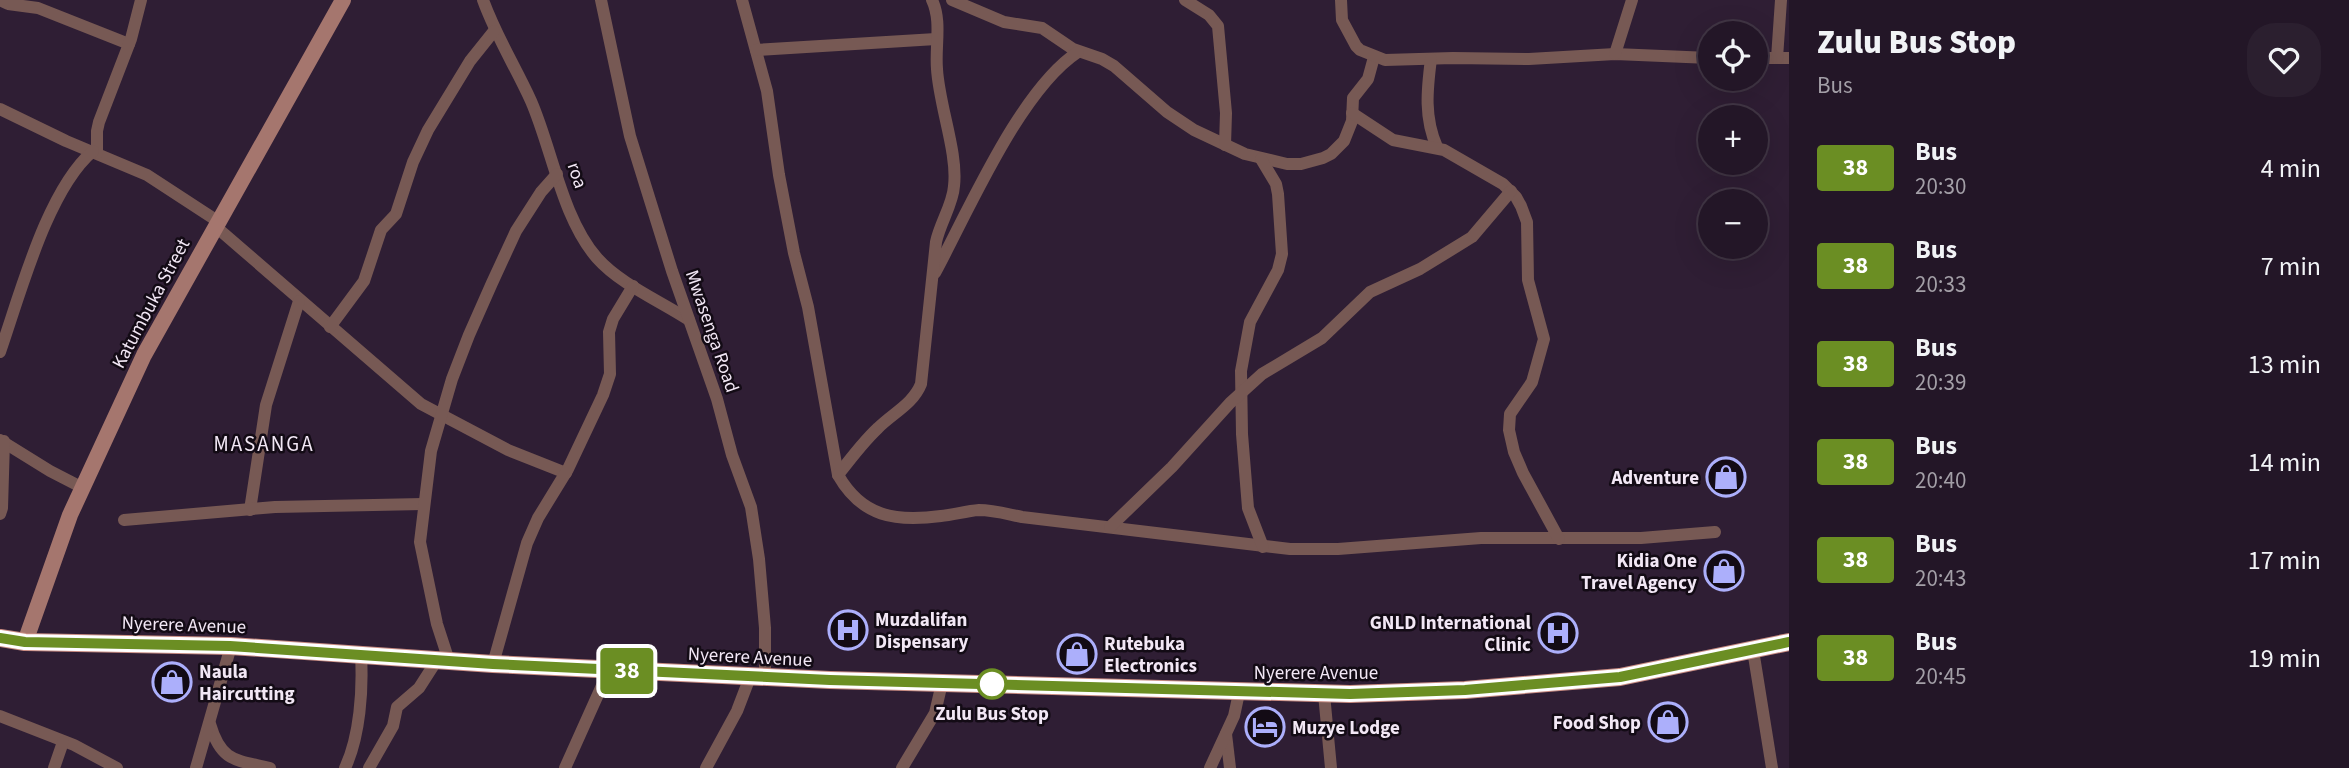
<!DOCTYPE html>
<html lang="en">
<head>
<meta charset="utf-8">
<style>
  :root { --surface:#231627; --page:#2b1f2f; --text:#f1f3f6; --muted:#a39fa7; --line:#403544 }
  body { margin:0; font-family:"Source Sans 3",sans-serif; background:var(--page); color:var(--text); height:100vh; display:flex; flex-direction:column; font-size:26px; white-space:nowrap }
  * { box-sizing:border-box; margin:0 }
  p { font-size:23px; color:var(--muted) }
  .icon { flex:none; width:38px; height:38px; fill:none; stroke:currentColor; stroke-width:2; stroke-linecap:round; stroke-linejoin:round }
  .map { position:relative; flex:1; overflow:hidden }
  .drawer { display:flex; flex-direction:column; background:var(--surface); width:560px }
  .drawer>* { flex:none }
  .badge { padding:0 14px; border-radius:5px; font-size:24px; line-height:46px }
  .fabs { position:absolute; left:1698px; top:21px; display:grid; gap:14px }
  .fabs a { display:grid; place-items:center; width:70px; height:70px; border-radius:50%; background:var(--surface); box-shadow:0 7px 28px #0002,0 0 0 2px var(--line); font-size:35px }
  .map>.badge { position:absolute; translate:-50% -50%; box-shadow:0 0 0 4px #fff }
  .round { display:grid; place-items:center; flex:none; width:74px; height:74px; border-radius:28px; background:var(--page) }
  .overview { display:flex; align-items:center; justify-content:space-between; height:119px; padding:0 28px }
  h1 { font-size:33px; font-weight:800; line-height:52px }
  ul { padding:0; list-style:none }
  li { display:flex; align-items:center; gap:21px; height:98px; padding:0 28px }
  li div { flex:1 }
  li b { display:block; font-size:26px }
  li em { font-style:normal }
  li .badge { min-width:77px; font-weight:700; text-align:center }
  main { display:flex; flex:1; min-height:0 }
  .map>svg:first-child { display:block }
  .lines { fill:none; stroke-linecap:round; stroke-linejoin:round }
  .minor { stroke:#775954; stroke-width:12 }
  .secondary { stroke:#a5766e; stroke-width:16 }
  .primary { stroke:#c98c82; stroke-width:18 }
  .line-casing { stroke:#fff; stroke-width:16 }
  .line { stroke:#6b8e23; stroke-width:10 }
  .stop-dot { fill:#fff; stroke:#6b8e23; stroke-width:3.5 }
  .labels { text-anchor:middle; stroke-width:5; stroke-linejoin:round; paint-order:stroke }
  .street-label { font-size:19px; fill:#f2e7f5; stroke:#130b15 }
  .poi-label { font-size:19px; font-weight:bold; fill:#f2e7f5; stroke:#130b15; text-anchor:end }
  .stop-label { font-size:19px; font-weight:bold; fill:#f2e7f5; stroke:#130b15 }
  .neighbourhood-label { font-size:21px; letter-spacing:2px; fill:#f2e7f5; stroke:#130b15 }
</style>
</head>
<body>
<main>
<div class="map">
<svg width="1789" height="768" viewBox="0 0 1789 768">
  <rect width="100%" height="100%" fill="#2f1e34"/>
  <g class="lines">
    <g class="minor">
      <path d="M0,0L8,4L38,8L129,44"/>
      <path d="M483,0C496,36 515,66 531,101C552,149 562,218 597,258C620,284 660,301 689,320"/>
      <path d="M601,0L630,136L672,271L717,399L732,455L751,507L759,559L765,628V677"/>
      <path d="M742,0L767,91L779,175L794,253L808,307L838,475C862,517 895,522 941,516C953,515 966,511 979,510C993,510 1007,514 1022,517L1290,549H1338L1481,538H1641L1715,532"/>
      <path d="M952,0L1004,22L1042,28L1073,49L1102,59L1114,66L1167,112L1194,130L1245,154L1287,164H1301L1323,158L1331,154L1344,141L1352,121L1353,98L1368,79L1374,57"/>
      <path d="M1185,0L1209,15L1218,26L1226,113L1225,145"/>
      <path d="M1341,0L1342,20L1356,46L1360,50L1385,60L1453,58L1529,59L1615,54L1710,58"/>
      <path d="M756,50L936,39"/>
      <path d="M1615,54L1632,0"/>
      <path d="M1755,58H1789"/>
      <path d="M1777,58L1781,0"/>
      <path d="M1431,59C1427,90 1424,118 1437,147"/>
      <path d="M0,109L66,141L147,175L219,222"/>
      <path d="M1352,113L1393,140L1444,150L1503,184L1516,197L1521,206L1527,222L1528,280L1544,339L1532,382L1510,414L1509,430L1514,452L1523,473L1559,539"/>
      <path d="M97,153V131L99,122L131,39L141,0"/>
      <path d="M1261,159L1276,184L1278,194L1282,254L1278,270L1250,322L1241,371L1242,434L1248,508L1263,547"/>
      <path d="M215,226L421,404L508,450L566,473"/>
      <path d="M935,273C969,210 1020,90 1078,52"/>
      <path d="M330,327L364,281L381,230L396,214L413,162L428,130L470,61L494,31"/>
      <path d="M0,352C20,295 47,190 93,151"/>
      <path d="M0,440L50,471L83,488"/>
      <path d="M838,475C851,458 863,442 878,428C893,413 913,404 921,384L936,242C940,223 953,204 954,186C958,153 939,105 937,69C935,46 942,21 932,0"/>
      <path d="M250,510L266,405L299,301"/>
      <path d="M0,514L2,508L4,441"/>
      <path d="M124,520L275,507L423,504"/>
      <path d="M1110,527L1172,467L1230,403L1262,374L1322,338L1370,292L1420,269L1472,237L1511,191"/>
      <path d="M1753,650L1772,768"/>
      <path d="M449,661L437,624L420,542L431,451L452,379L469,335L492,283L516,231L541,192L557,174"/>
      <path d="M493,664L527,543L538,518L568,469L603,395L610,374L609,332L613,319L633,286"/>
      <path d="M1324,694L1331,768"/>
      <path d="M0,716L74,745L117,768"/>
      <path d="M210,724C221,762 236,760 270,768"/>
      <path d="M1226,734L1230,768"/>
      <path d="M54,768L63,742"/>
      <path d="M196,768L231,646"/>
      <path d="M345,768C360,736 363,690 361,655"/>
      <path d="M369,768L393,726L397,707L419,688L437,660"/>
      <path d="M565,768L609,670"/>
      <path d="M706,768L737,711L750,677"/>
      <path d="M902,768L935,713L942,683"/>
      <path d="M1210,768L1234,716L1239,693"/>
    </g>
    <path class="secondary" d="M25,642L70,515L144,355L343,0"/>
    <path class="primary" d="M0,638L25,642L231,646L493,664L830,680L1350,694L1465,690L1620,677L1789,642"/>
  </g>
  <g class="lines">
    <g class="line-casing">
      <path id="line" d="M0,638L25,642L230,646L493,664L830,680L1350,694L1465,690L1620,677L1789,642"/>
    </g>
    <use href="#line" class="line"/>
  </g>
  <defs>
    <g id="shop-ring" transform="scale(2.0125)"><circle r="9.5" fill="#130b15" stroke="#acaffb" stroke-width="1.5"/><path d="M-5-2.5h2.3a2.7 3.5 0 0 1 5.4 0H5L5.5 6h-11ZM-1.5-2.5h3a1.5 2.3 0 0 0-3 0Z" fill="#acaffb"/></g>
    <g id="hospital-ring" transform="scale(2.0125)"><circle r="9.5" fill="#130b15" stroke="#acaffb" stroke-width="1.5"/><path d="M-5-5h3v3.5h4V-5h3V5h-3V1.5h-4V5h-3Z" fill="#acaffb"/></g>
    <g id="hotel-ring" transform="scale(2.0125)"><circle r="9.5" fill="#130b15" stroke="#acaffb" stroke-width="1.5"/><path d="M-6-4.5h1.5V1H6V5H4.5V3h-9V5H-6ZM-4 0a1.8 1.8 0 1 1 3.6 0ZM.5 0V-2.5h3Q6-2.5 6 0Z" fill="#acaffb"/></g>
  </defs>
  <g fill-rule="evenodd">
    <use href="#shop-ring" x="1726" y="477"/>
    <use href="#shop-ring" x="1724" y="571"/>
    <use href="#hospital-ring" x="848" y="630"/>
    <use href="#hospital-ring" x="1558" y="633"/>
    <use href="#shop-ring" x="1077" y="654"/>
    <use href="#shop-ring" x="172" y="682"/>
    <use href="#shop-ring" x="1668" y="722"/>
    <use href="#hotel-ring" x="1265" y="727"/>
  </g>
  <circle class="stop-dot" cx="992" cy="684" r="14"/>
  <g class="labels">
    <g class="street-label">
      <text transform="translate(578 175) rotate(71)" y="7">roa</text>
      <text transform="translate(150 303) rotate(-62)" y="7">Katumbuka Street</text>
      <text transform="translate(713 331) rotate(71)" y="7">Mwasenga Road</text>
      <text transform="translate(184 624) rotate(2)" y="7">Nyerere Avenue</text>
      <text transform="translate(750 656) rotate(3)" y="7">Nyerere Avenue</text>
      <text x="1316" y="679">Nyerere Avenue</text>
    </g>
    <g class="poi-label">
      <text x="1699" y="484">Adventure</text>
      <text x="1697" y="567">Kidia One<tspan x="1697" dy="22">Travel Agency</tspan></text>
      <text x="875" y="626" text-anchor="start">Muzdalifan<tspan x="875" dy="22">Dispensary</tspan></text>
      <text x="1531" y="629">GNLD International<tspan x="1531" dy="22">Clinic</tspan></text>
      <text x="1104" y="650" text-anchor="start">Rutebuka<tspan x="1104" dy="22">Electronics</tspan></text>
      <text x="199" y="678" text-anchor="start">Naula<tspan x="199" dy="22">Haircutting</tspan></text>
      <text x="1641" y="729">Food Shop</text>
      <text x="1292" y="734" text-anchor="start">Muzye Lodge</text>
    </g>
    <g class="stop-label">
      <text x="992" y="720">Zulu Bus Stop</text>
    </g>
    <g class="neighbourhood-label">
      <text x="264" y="451">MASANGA</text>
    </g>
  </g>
</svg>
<div class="fabs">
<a><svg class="icon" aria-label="locate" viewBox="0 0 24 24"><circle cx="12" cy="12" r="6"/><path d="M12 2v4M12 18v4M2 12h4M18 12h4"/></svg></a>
<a>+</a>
<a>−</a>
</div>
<b class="badge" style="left:627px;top:671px;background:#6b8e23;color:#fff">38</b>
</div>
<section class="drawer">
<div class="overview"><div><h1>Zulu Bus Stop</h1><p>Bus</p></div><a class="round"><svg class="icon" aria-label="heart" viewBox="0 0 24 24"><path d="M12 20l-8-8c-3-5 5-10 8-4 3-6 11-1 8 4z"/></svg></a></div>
<ul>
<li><span class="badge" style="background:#6b8e23;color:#fff">38</span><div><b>Bus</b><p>20:30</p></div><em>4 min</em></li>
<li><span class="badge" style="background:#6b8e23;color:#fff">38</span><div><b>Bus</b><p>20:33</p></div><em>7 min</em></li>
<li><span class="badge" style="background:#6b8e23;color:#fff">38</span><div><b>Bus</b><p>20:39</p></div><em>13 min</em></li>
<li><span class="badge" style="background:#6b8e23;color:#fff">38</span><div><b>Bus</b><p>20:40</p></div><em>14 min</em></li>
<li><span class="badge" style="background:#6b8e23;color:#fff">38</span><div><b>Bus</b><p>20:43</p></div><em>17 min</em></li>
<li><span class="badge" style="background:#6b8e23;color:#fff">38</span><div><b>Bus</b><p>20:45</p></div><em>19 min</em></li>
</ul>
</section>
</main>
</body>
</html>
